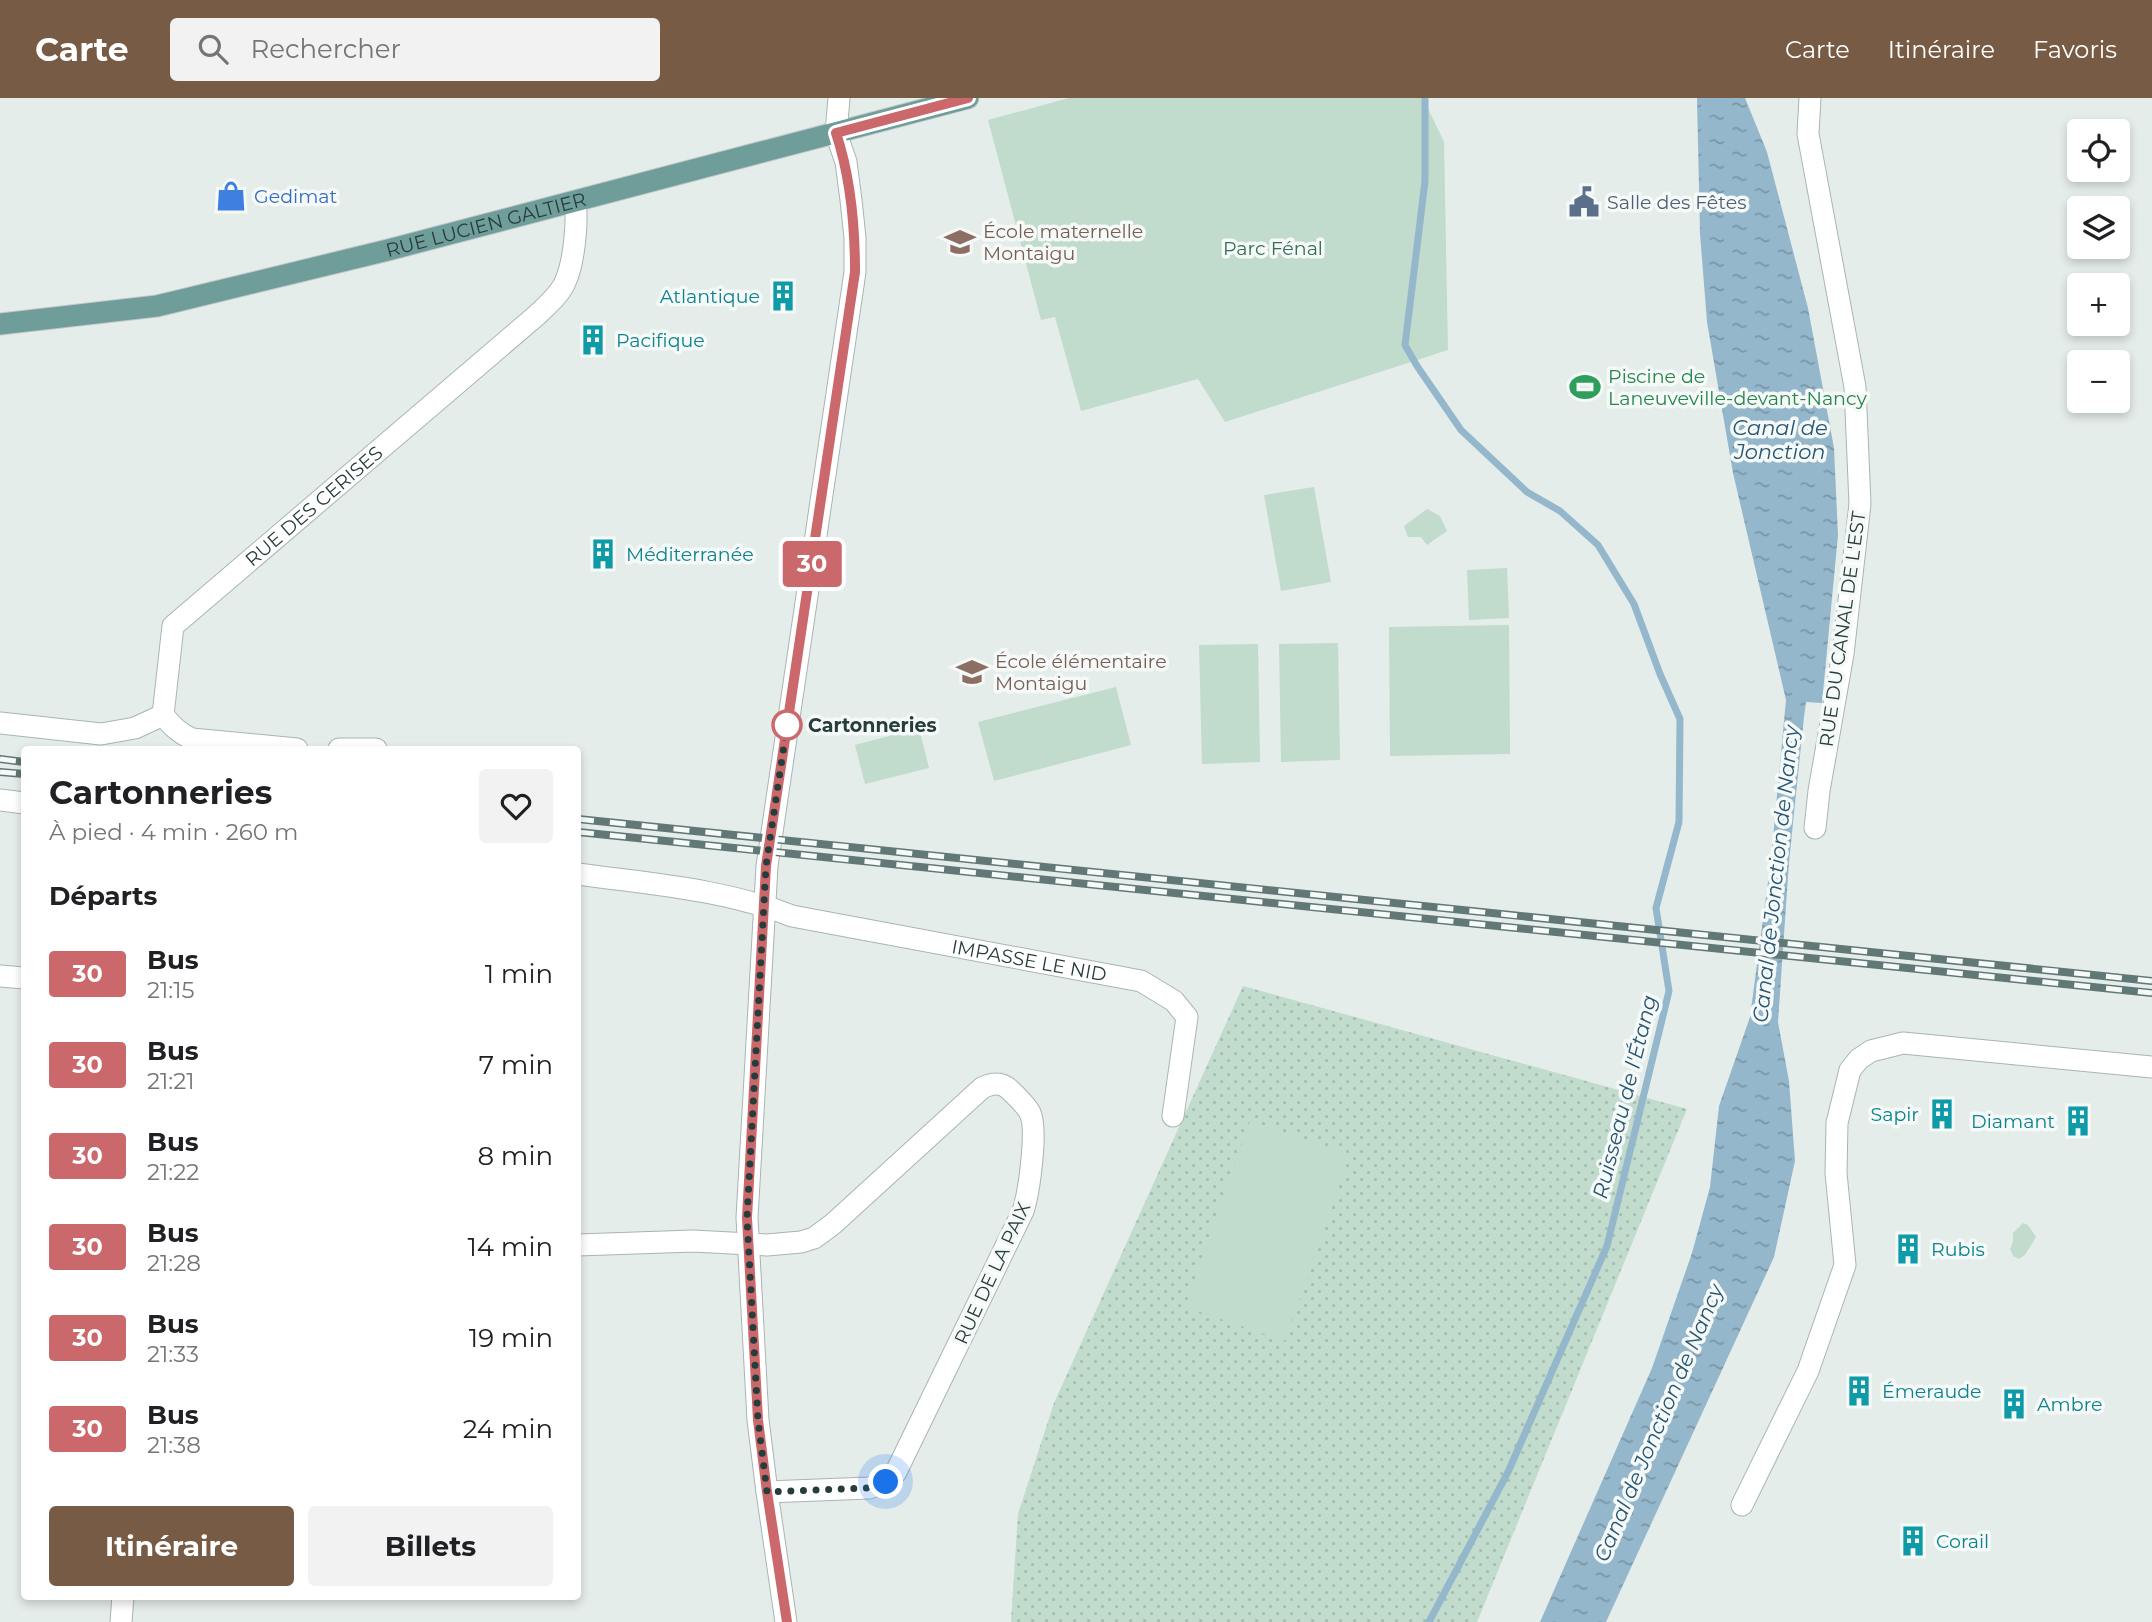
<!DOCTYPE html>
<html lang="fr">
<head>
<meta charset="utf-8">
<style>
  :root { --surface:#fff; --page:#f2f2f2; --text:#202124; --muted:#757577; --accent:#775b45 }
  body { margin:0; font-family:Montserrat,sans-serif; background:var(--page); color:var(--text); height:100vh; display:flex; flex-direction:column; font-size:26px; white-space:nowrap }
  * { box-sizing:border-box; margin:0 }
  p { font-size:23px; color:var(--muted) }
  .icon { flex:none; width:38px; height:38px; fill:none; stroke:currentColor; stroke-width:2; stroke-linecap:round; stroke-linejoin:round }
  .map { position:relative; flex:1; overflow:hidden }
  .side { position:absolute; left:21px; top:648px; width:560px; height:854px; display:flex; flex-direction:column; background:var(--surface); border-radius:7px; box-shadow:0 4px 10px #0003 }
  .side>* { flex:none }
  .badge { padding:0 14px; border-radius:5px; font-size:24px; line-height:46px }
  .fabs { position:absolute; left:2067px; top:21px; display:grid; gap:14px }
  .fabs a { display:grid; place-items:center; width:63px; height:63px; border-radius:7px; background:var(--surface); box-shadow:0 4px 10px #0003; font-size:35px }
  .you { position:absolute; width:35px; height:35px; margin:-18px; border:5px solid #fff; border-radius:50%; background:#1a73e8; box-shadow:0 0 0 10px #1a73e833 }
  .map>.badge { position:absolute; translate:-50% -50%; box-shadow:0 0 0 4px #fff }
  h2 { padding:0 28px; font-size:26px; line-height:63px }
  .round { display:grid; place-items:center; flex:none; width:74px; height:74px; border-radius:7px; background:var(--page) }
  .summary { display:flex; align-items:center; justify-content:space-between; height:119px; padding:0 28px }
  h1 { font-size:33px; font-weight:700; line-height:52px }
  .primary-button { display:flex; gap:14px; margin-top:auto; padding:14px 28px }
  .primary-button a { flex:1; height:80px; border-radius:7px; background:var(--accent); color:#fff; font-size:28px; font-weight:700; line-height:80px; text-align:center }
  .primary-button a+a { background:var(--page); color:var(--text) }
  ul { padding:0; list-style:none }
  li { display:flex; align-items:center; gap:21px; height:91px; padding:0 28px }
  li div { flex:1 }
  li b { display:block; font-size:26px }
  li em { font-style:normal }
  li .badge { min-width:77px; font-weight:700; text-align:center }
  header { display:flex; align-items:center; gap:42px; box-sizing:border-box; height:98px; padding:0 35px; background:var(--accent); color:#fff }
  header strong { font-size:33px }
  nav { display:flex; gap:38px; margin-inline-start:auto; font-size:24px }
  .search { width:490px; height:63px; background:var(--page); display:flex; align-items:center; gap:18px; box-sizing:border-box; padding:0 24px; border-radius:7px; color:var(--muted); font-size:26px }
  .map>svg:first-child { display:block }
  .grass { fill:url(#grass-dots) }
  .green { fill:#c1dbcd }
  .water { fill:url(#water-ripples) }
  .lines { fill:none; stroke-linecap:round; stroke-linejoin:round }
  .stream { stroke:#94b7cb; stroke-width:7 }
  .minor-casing { stroke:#a8b5b3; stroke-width:23 }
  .major-casing { stroke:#c2c9c8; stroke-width:23 }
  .minor { stroke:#fff; stroke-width:21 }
  .major { stroke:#6f9d9a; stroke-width:21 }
  .rail-casing { stroke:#617876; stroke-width:8 }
  .rail { stroke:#f5f9f8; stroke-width:5; stroke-dasharray:16; stroke-linecap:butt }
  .line-casing { stroke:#fff; stroke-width:16 }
  .line { stroke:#cb686b; stroke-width:10 }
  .walk { stroke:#263d3b; stroke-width:7; stroke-dasharray:0 12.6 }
  .stop-dot { fill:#fff; stroke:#cb686b; stroke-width:3.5 }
  .labels { text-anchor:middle; stroke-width:7; stroke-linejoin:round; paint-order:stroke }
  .shop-label { font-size:19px; fill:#366cbe; stroke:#f5f9f8; text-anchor:start }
  .service-label { font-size:19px; fill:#4e5e75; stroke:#f5f9f8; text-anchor:start }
  .street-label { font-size:19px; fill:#263d3b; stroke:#f5f9f8 }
  .education-label { font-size:19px; fill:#785e54; stroke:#f5f9f8; text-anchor:start }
  .park-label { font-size:19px; fill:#356f57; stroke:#f5f9f8 }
  .culture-label { font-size:19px; fill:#0d838f; stroke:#f5f9f8; text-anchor:start }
  .leisure-label { font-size:19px; fill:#27864d; stroke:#f5f9f8; text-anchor:start }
  .stop-label { font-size:19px; font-weight:bold; fill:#263d3b; stroke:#f5f9f8; text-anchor:start }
  .water-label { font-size:21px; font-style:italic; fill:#275672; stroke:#f5f9f8 }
</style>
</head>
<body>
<header>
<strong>Carte</strong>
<div class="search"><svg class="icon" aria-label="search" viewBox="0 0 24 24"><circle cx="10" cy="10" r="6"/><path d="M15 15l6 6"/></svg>Rechercher</div>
<nav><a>Carte</a><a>Itinéraire</a><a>Favoris</a></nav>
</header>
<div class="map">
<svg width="2152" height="1524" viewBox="0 0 2152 1524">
  <defs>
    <pattern id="grass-dots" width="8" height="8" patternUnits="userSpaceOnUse" patternTransform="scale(1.75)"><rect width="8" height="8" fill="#c1dbcd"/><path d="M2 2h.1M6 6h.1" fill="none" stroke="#a6bdb1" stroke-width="1.8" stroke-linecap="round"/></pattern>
    <pattern id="water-ripples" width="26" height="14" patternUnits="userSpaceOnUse" patternTransform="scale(1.75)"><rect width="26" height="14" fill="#94b7cb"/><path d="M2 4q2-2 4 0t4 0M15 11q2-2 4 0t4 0" fill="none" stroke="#7996a6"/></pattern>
  </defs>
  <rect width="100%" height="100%" fill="#e5edeb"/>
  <path class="grass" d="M1243,888L1687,1011L1477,1524H1011L1018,1416L1054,1305Z"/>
  <g class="green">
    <path d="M1069,0H1423L1444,44L1448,252L1225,324L1198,281L1081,313L1055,219L1041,222L988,22Z"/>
    <path d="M1314,389L1331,484L1281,493L1264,397Z"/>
    <path d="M1427,411L1440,418L1447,433L1427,447L1421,439H1408L1404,428Z"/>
    <path d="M1507,470L1509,520L1469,522L1467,472Z"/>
    <path d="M1509,527L1510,656L1390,658L1389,529Z"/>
    <path d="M1338,545L1340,662L1281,664L1279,546Z"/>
    <path d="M1258,546L1260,664L1202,666L1199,547Z"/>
    <path d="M1116,589L1131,647L994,683L978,624Z"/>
    <path d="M919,630L929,670L865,686L855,647Z"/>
    <path d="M1250,1023L1349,1057L1285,1243L1185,1209Z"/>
    <path d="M2023,1125L2028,1127L2036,1139L2025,1157L2019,1161L2013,1158L2010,1151L2013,1144V1135Z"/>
  </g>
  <path class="water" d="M1697,0H1745L1767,54L1808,210L1834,350L1838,437L1822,605L1806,604L1804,619L1789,764L1778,924L1789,983L1795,1063L1774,1159L1606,1524H1540L1652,1270L1692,1155L1710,1089L1719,1008L1750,919L1771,761L1786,602L1733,375L1707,224L1700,136Z"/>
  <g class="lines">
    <path class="stream" d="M1425,0V83L1405,247L1417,268L1461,332L1527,394L1560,413L1598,447L1634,506L1660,576L1680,621L1679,724L1656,810L1669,893L1607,1148L1508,1374L1429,1524"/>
    <g class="minor-casing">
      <g id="minor">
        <path d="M1810,0L1808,36L1855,289L1860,406L1843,556L1819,693L1815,730"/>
        <path d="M0,625L101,636L135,630L163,617"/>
        <path id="s1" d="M297,651L192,641C179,635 172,628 163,617L173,528L537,217C547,207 561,196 566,182C574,163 578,124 575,104"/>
        <path d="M339,651H376"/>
        <path d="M0,702L24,705"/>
        <path id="s2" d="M578,776C650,786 724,791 792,818L1141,883L1174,903L1187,919L1173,1018"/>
        <path d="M0,878L24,880"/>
        <path d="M578,1147L693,1143L767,1147L801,1144L814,1140L833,1126L982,990C994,984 1003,984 1012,994C1018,1000 1026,1007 1030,1015C1038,1031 1029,1095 1023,1113L896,1374L886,1384L869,1390L767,1394"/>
        <path d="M1742,1407L1808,1273L1845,1167L1836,1075L1837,1025L1850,972L1859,961L1871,953L1903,945L2152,969"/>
        <path d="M121,1524L123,1498"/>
        <path d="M786,1524L767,1394L758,1322L747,1120L767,768L855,174V140L851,102L846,64L836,35L839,0"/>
      </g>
    </g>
    <g class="major-casing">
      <g id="major">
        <path id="s3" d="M0,226L157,208L388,152L968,0"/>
      </g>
    </g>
    <use href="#minor" class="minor"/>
    <use href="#major" class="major"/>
    <g class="rail-casing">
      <g id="rail">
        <path d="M0,661L24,664"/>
        <path d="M0,674L24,676"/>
        <path d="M578,721L2152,883"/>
        <path d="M578,734L2152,895"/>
      </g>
    </g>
    <use href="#rail" class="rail"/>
  </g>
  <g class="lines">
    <g class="line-casing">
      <path id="line" d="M787,1524L767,1394L758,1322L747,1120L766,768L855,174C855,127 851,80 836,35L968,0"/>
    </g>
    <use href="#line" class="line"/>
    <path class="walk" d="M787,627L766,768L747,1120L758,1322L767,1394L869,1390L886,1384"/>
  </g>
  <defs>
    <g id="shop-bare" transform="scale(2.415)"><path d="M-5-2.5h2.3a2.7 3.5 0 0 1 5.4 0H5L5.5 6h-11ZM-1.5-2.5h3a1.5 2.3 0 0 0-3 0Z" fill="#3f7fe0" stroke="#f5f9f8" stroke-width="2.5" paint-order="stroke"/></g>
    <g id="civic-bare" transform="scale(2.415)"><path d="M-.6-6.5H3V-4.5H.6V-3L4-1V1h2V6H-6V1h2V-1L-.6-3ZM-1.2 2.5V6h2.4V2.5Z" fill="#5c6f8a" stroke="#f5f9f8" stroke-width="2.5" paint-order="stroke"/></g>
    <g id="school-bare" transform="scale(2.415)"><path d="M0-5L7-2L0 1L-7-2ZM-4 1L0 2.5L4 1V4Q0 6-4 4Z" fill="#8d6e63" stroke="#f5f9f8" stroke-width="2.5" paint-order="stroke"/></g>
    <g id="building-bare" transform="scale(2.415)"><path d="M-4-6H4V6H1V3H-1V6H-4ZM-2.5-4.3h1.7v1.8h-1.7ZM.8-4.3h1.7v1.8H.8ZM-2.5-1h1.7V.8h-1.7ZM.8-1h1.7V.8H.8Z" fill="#0f9aa8" stroke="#f5f9f8" stroke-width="2.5" paint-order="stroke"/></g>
    <g id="stadium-bare" transform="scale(2.415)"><path d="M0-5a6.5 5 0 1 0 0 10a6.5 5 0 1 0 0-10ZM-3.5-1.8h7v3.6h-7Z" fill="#2e9e5b" stroke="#f5f9f8" stroke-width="2.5" paint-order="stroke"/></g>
  </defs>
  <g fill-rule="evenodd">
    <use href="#shop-bare" x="231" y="98"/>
    <use href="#civic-bare" x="1584" y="104"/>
    <use href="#school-bare" x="960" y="144"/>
    <use href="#building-bare" x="783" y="198"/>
    <use href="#building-bare" x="593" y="242"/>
    <use href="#stadium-bare" x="1585" y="289"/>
    <use href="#building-bare" x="603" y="456"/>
    <use href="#school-bare" x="972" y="574"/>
    <use href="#building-bare" x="1942" y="1016"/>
    <use href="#building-bare" x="2078" y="1023"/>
    <use href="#building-bare" x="1908" y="1151"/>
    <use href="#building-bare" x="1859" y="1293"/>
    <use href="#building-bare" x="2014" y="1306"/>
    <use href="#building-bare" x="1913" y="1443"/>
  </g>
  <circle class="stop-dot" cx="787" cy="627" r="14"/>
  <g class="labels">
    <g class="shop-label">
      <text x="254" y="105">Gedimat</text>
    </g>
    <g class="service-label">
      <text x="1607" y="111">Salle des Fêtes</text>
    </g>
    <g class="street-label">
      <text dy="7" stroke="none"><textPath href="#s3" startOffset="497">RUE LUCIEN GALTIER</textPath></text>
      <text dy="7" stroke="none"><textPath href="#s1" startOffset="418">RUE DES CERISES</textPath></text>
      <text transform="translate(1842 531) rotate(-82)" y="7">RUE DU CANAL DE L'EST</text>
      <text dy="7" stroke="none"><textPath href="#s2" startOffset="460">IMPASSE LE NID</textPath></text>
      <text transform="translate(992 1175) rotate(-65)" y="7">RUE DE LA PAIX</text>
    </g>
    <g class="education-label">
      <text x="983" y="140">École maternelle<tspan x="983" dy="22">Montaigu</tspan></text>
      <text x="995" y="570">École élémentaire<tspan x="995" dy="22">Montaigu</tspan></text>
    </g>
    <g class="park-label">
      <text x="1273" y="157">Parc Fénal</text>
    </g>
    <g class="culture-label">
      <text x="760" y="205" text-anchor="end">Atlantique</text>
      <text x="616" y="249">Pacifique</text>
      <text x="626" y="463">Méditerranée</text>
      <text x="1919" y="1023" text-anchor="end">Sapir</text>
      <text x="2055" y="1030" text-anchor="end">Diamant</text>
      <text x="1931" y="1158">Rubis</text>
      <text x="1882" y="1300">Émeraude</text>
      <text x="2037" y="1313">Ambre</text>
      <text x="1936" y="1450">Corail</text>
    </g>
    <g class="leisure-label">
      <text x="1608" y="285">Piscine de<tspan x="1608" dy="22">Laneuveville-devant-Nancy</tspan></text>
    </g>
    <g class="stop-label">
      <text x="808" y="634">Cartonneries</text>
    </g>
    <g class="water-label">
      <text x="1780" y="337">Canal de<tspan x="1780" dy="24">Jonction</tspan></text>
      <text transform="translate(1776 776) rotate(-84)" y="7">Canal de Jonction de Nancy</text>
      <text transform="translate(1625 999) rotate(-76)" y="7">Ruisseau de l'Étang</text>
      <text transform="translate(1659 1325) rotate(-67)" y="7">Canal de Jonction de Nancy</text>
    </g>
  </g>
</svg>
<div class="fabs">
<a><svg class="icon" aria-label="locate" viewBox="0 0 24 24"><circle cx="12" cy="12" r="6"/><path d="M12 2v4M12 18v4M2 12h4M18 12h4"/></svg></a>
<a><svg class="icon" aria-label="layers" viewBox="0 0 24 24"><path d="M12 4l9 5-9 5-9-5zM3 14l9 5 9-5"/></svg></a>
<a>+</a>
<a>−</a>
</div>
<div class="you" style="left:886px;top:1384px"></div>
<b class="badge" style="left:812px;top:466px;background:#cb686b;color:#fff">30</b>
<section class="side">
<div class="summary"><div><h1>Cartonneries</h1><p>À pied · 4 min · 260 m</p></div><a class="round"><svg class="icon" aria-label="heart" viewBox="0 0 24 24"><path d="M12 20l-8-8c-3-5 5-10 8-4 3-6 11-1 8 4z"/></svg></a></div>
<h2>Départs</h2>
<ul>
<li><span class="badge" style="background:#cb686b;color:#fff">30</span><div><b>Bus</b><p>21:15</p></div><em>1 min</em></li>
<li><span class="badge" style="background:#cb686b;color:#fff">30</span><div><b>Bus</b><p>21:21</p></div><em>7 min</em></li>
<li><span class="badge" style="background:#cb686b;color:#fff">30</span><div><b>Bus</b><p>21:22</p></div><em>8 min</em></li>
<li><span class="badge" style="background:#cb686b;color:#fff">30</span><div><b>Bus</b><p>21:28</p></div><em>14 min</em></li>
<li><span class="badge" style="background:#cb686b;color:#fff">30</span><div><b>Bus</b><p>21:33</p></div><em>19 min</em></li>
<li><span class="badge" style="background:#cb686b;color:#fff">30</span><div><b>Bus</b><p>21:38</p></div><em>24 min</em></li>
</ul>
<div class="primary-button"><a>Itinéraire</a><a>Billets</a></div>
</section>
</div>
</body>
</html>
